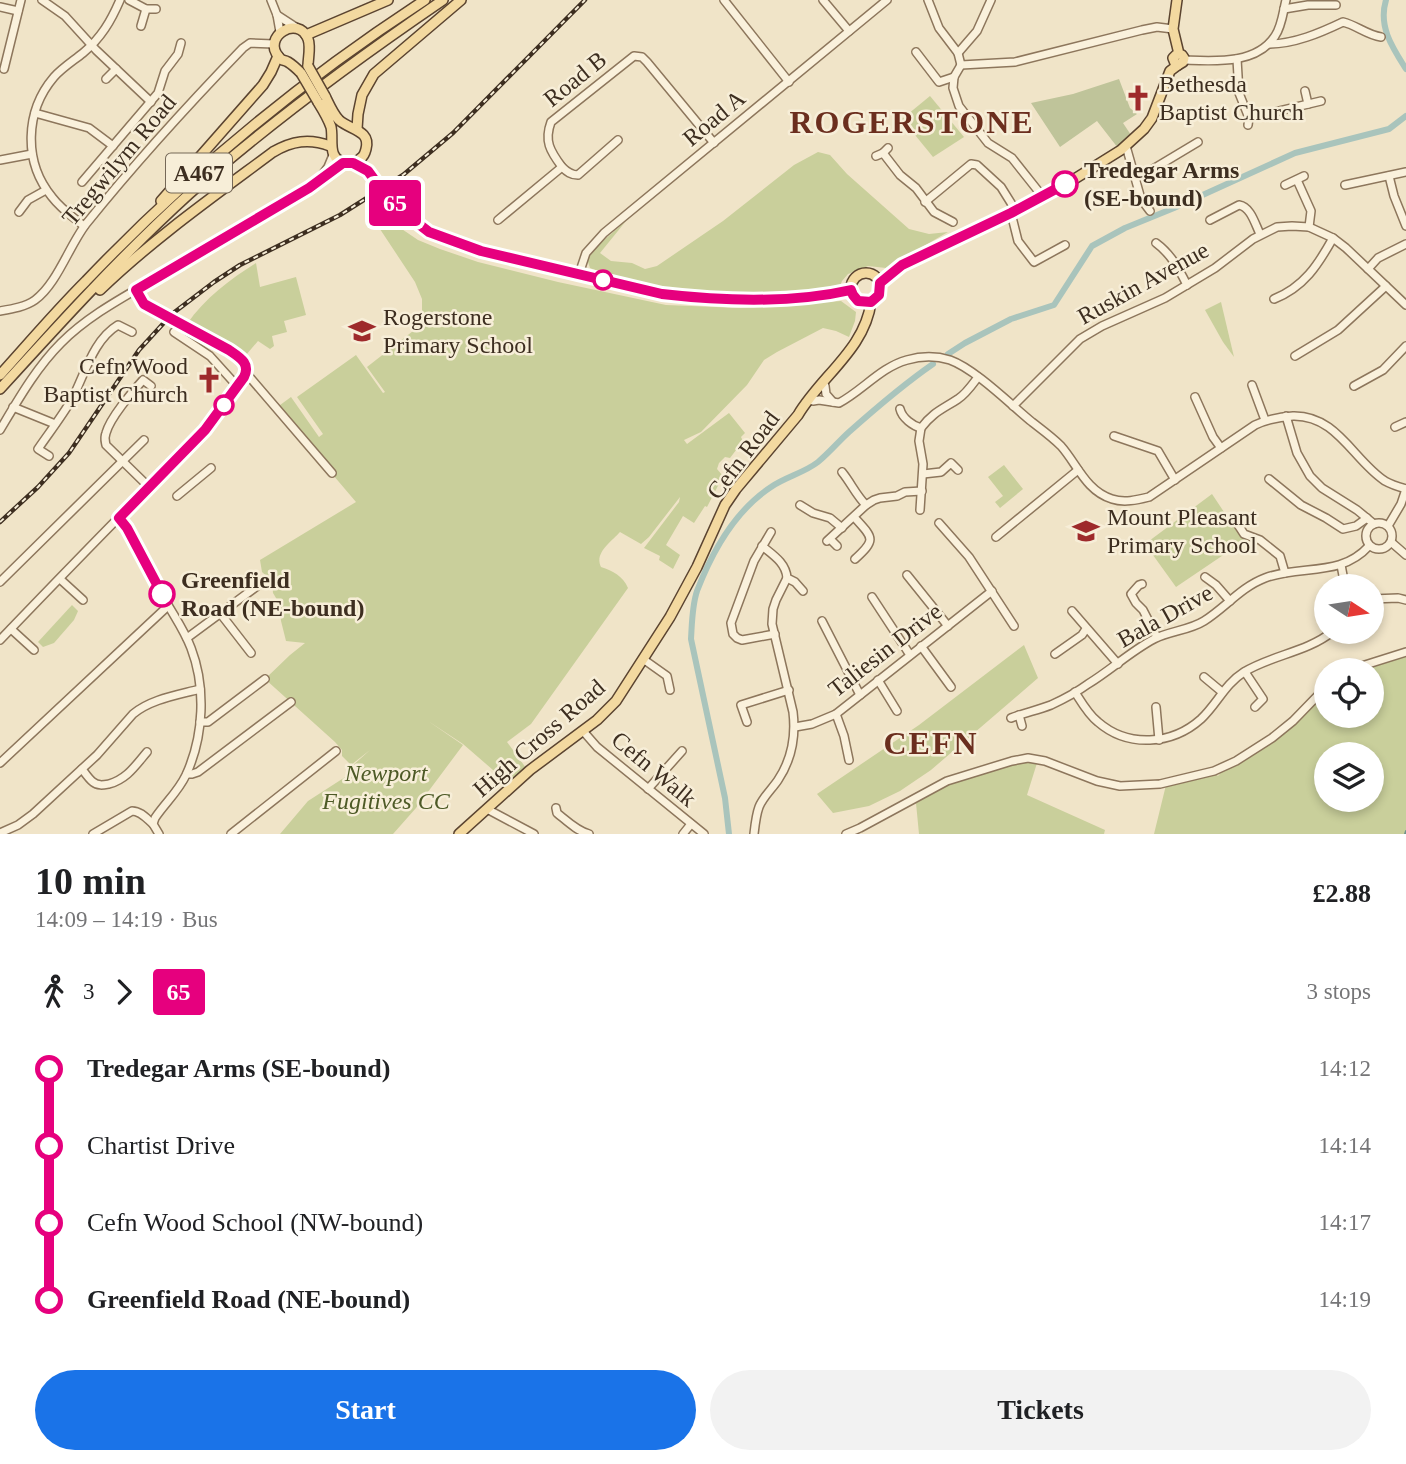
<!DOCTYPE html>
<html lang="en">
<head>
<meta charset="utf-8">
<style>
  :root { --surface:#fff; --page:#f2f2f2; --text:#202124; --muted:#757577; --accent:#1a73e8 }
  body { margin:0; font-family:Georgia,serif; background:var(--page); color:var(--text); height:100vh; display:flex; flex-direction:column; font-size:26px; white-space:nowrap }
  * { box-sizing:border-box; margin:0 }
  p { font-size:23px; color:var(--muted) }
  .icon { flex:none; width:38px; height:38px; fill:none; stroke:currentColor; stroke-width:2; stroke-linecap:round; stroke-linejoin:round }
  .map { position:relative; height:834px; overflow:hidden }
  .sheet { display:flex; flex-direction:column; background:var(--surface); flex:1 }
  .sheet>* { flex:none }
  .badge { padding:0 14px; border-radius:5px; font-size:24px; line-height:46px }
  .needle { width:46px; rotate:102deg }
  .tools { position:absolute; left:1314px; top:574px; display:grid; gap:14px }
  .tools a { display:grid; place-items:center; width:70px; height:70px; border-radius:50%; background:var(--surface); box-shadow:0 4px 10px #0003; font-size:35px }
  .map>.badge { position:absolute; translate:-50% -50%; box-shadow:0 0 0 4px #fff }
  .legs { display:flex; align-items:center; gap:10px; height:77px; padding:0 35px; font-size:23px }
  .legs p { margin-inline-start:auto }
  .summary { display:flex; align-items:center; justify-content:space-between; height:119px; padding:0 35px }
  h1 { font-size:38px; font-weight:700; line-height:52px }
  .cta { display:flex; gap:14px; margin-top:auto; padding:14px 35px }
  .cta a { flex:1; height:80px; border-radius:42px; background:var(--accent); color:#fff; font-size:28px; font-weight:700; line-height:80px; text-align:center }
  .cta a+a { background:var(--page); color:var(--text) }
  ul { padding:0 35px; list-style:none }
  li { display:flex; align-items:center; gap:24px; height:77px; font-size:26px }
  li i { display:grid; place-items:center; width:10px; height:100%; margin:0 9px; background:currentColor }
  li i::after { content:''; width:18px; height:18px; margin:-9px; border:5px solid; border-radius:50%; background:var(--surface) }
  li p { margin-inline-start:auto }
  li:first-child i { background:linear-gradient(#0000 50%,currentColor 0) }
  li:last-child i { background:linear-gradient(currentColor 50%,#0000 0) }
  .map>svg:first-child { display:block }
  .green { fill:#c9cf9b; fill-rule:evenodd }
  .cemetery { fill:#bfc49a }
  .lines { fill:none; stroke-linecap:round; stroke-linejoin:round }
  .stream { stroke:#6f938a; stroke-width:2 }
  .canal { stroke:#a9c4bc; stroke-width:6 }
  .minor-casing { stroke:#8d765c; stroke-width:10 }
  .major-casing { stroke:#5b4430; stroke-width:12 }
  .minor { stroke:#faf1dc; stroke-width:7 }
  .major { stroke:#f3d9a0; stroke-width:9 }
  .rail-casing { stroke:#3d2e20; stroke-width:4.5 }
  .rail { stroke:#f7eed8; stroke-width:2; stroke-dasharray:5; stroke-linecap:butt }
  .major-bridge-casing { stroke:#5b4430; stroke-width:12; stroke-linecap:butt }
  .major-bridge { stroke:#f3d9a0; stroke-width:9 }
  .line-1-casing { stroke:#fff; stroke-width:16 }
  .line-1 { stroke:#e6007e; stroke-width:10 }
  .stop-1-dot { fill:#fff; stroke:#e6007e; stroke-width:3.5 }
  .labels { text-anchor:middle; stroke-width:5; stroke-linejoin:round; paint-order:stroke }
  .shield { fill:#f7eed8; stroke:#756857; stroke-width:2 }
  .shield-label { font-size:23px; font-weight:bold; fill:#3d2e20 }
  .street-label { font-size:24px; fill:#3d2e20; stroke:#f7eed8 }
  .poi-label { font-size:24px; fill:#3d2e20; stroke:#f7eed8; text-anchor:start }
  .stop-label { font-size:24px; font-weight:bold; fill:#3d2e20; stroke:#f7eed8; text-anchor:start }
  .park-label { font-size:24px; font-style:italic; fill:#4d5a26; stroke:#f7eed8 }
  .district-label { font-size:32px; font-weight:bold; letter-spacing:2px; fill:#6b2e1e; stroke:#f7eed8 }
</style>
</head>
<body>
<div class="map">
<svg width="1406" height="834" viewBox="0 0 1406 834">
  <rect width="100%" height="100%" fill="#f0e4c8"/>
  <g class="green">
    <path d="M930,96L964,137L933,157L902,119Z"/>
    <path d="M818,152L830,155L847,174L909,229L929,234L948,232L886,268L868,266L848,274L842,281L839,289L740,294L682,292L603,273L590,268L587,259L596,247L626,221L600,253L611,261L632,263L645,269L657,266L723,221L794,165Z"/>
    <path d="M387,219L418,240L440,249L478,262L558,282L666,305L741,308L841,301L856,312L855,321L849,337L836,331L823,328L777,352L764,360L747,385L701,432L684,440L687,444L729,413L745,433L741,437L743,441L730,458L725,457L719,463L717,469L723,476L707,507L705,506L694,523L683,516L666,545L680,555L673,569L659,560L660,556L644,548L679,502L680,497L649,537L641,544L620,532C611,542 594,553 601,567C613,571 623,576 628,588L531,724L507,742L526,768L508,783L463,744L428,721L463,745L416,808L393,834H280L308,801L353,772L351,767L370,750L351,765L342,756V750L335,742L265,679L290,655L305,643L286,641L281,621L279,603L273,593L272,581L262,572L260,560L356,502L276,408L291,397L319,437L323,434L297,397L356,355L383,393L385,392L367,367L422,324V299L415,282L374,220Z"/>
    <path d="M256,263L260,287L296,277L306,315L284,321L287,332L272,336L274,346L270,349L258,341L246,355L187,324C205,298 229,280 256,263Z"/>
    <path d="M1221,302L1234,357L1223,342L1205,310Z"/>
    <path d="M1004,465L1023,489L1000,508L995,502L1003,496L988,477Z"/>
    <path d="M1212,494L1230,521L1247,539L1176,587L1145,544Z"/>
    <path d="M72,605L78,611L74,620L54,643L43,647L38,642Z"/>
    <path d="M1024,645L1038,678L931,770L900,791L869,806L833,813L817,794L919,725Z"/>
    <path d="M1406,655V834H1154L1166,785L1216,774L1218,776L1224,769L1281,734L1305,713L1326,691V716H1372V670H1356ZM1326,754H1372V800H1326Z"/>
    <path d="M1011,763H1037L1027,795L1105,830L1104,834H919L916,803L947,784Z"/>
  </g>
  <path class="cemetery" d="M1119,79L1130,108L1137,114L1123,123L1131,135L1118,148L1097,121L1060,147L1031,103L1073,94Z"/>
  <g class="lines">
    <path class="stream" d="M1405,834L1406,831"/>
    <g class="canal">
      <path d="M1386,0C1378,26 1392,47 1406,69"/>
      <path d="M948,354L965,343L1011,319L1054,305L1092,246L1125,228L1174,208L1295,153L1389,129L1406,116"/>
      <path d="M729,834L725,798L691,639C692,623 692,606 697,591C712,552 736,510 771,487C785,477 804,473 818,462C829,453 839,441 849,432C876,408 904,384 933,364"/>
    </g>
    <g class="minor-casing">
      <g id="minor">
        <path d="M42,0L65,16L96,50L151,102"/>
        <path d="M129,0L146,9H156"/>
        <path d="M271,0L277,15L280,32"/>
        <path d="M724,0L789,82"/>
        <path d="M823,0L849,31"/>
        <path d="M928,0L939,28L958,53L961,65"/>
        <path d="M0,7L18,11"/>
        <path d="M1284,9L1308,5H1336"/>
        <path d="M277,15L297,28"/>
        <path d="M141,26L146,9"/>
        <path d="M1269,44C1294,44 1320,33 1343,22C1356,25 1367,35 1381,37"/>
        <path d="M916,52L939,82L954,77"/>
        <path d="M958,53L977,31L991,0"/>
        <path d="M1237,59L1239,93L1249,118L1248,125"/>
        <path d="M1184,60C1214,61 1256,65 1275,36C1282,26 1283,12 1286,0"/>
        <path d="M961,65L1015,62L1142,30L1157,27L1173,29"/>
        <path d="M961,65L954,77L953,88L959,106L988,143L1012,158L1043,197"/>
        <path d="M4,69L21,0"/>
        <path d="M106,79L116,69"/>
        <path d="M1305,91L1308,104"/>
        <path d="M35,113L89,128L113,146"/>
        <path d="M1249,118L1321,101"/>
        <path d="M1126,146L1141,199L1150,211"/>
        <path d="M883,153L900,175L916,188L934,212L953,222"/>
        <path d="M876,156L883,153L888,148"/>
        <path d="M0,160L32,154"/>
        <path d="M562,167C550,151 544,141 551,122L634,56L642,57L647,62L714,143"/>
        <path d="M322,175L328,167L333,155"/>
        <path d="M1136,176L1148,172L1198,142"/>
        <path d="M1389,176L1394,196L1406,226"/>
        <path d="M1297,180L1311,211L1309,227"/>
        <path d="M82,182L158,93L165,71L178,54L181,43"/>
        <path d="M1285,185L1304,176"/>
        <path d="M1345,185L1406,172"/>
        <path d="M925,202L971,164L977,165L1001,187L1016,211"/>
        <path d="M19,212L28,200L46,190"/>
        <path d="M1011,213L1018,241L1034,262L1065,245"/>
        <path d="M498,220L562,167C567,172 571,175 578,175L618,140"/>
        <path d="M1210,220L1239,205C1251,207 1255,224 1260,234"/>
        <path d="M84,226C73,217 61,209 52,197C23,162 25,111 54,77C62,68 73,61 83,53C101,38 111,21 120,0"/>
        <path d="M1156,243C1171,254 1179,269 1187,285"/>
        <path d="M1368,269L1378,258L1406,244"/>
        <path d="M579,274L586,253L604,233L887,0"/>
        <path d="M1274,299C1304,287 1318,265 1333,238"/>
        <path d="M0,311C12,309 25,307 35,300C57,284 69,246 86,224C135,163 189,104 243,48L250,43L274,44"/>
        <path d="M174,332L210,356L238,387"/>
        <path d="M1295,356L1338,330L1386,286"/>
        <path d="M247,374L332,473"/>
        <path d="M1252,385L1265,420"/>
        <path d="M825,386L826,394L833,402"/>
        <path d="M1354,386L1383,370L1406,346"/>
        <path d="M1195,397L1213,437L1221,448"/>
        <path d="M813,401L819,400L839,403C862,391 881,367 907,360C921,356 937,356 950,360C975,369 1010,404 1032,422C1041,429 1052,437 1061,446C1077,464 1086,491 1112,499C1124,503 1137,500 1149,497L1255,425C1268,419 1279,417 1293,416C1337,415 1353,460 1385,481C1392,485 1399,487 1406,489"/>
        <path d="M1013,406L1080,339L1102,326L1165,298L1215,268L1253,239L1277,227L1292,226L1309,227L1333,238L1346,248L1406,305"/>
        <path d="M13,407L55,424"/>
        <path d="M900,409C902,418 913,426 921,428L919,441L923,464L920,510"/>
        <path d="M1286,416L1297,453L1310,476L1322,488L1357,510L1374,524"/>
        <path d="M1395,427L1406,422"/>
        <path d="M921,428C933,412 943,409 958,399C966,394 972,385 978,377"/>
        <path d="M0,430C18,400 36,368 61,343C89,315 124,297 158,277C220,240 285,206 343,163"/>
        <path d="M1114,436L1158,451L1175,480"/>
        <path d="M49,456L38,449C49,433 62,416 72,399C85,374 93,340 118,325L132,332"/>
        <path d="M842,472C851,483 856,495 866,505"/>
        <path d="M923,474L941,472L951,463L958,470"/>
        <path d="M1269,479L1301,505L1326,518L1343,529L1356,526L1367,518"/>
        <path d="M149,487L106,445C105,440 104,438 106,433C110,418 132,392 143,380L151,386"/>
        <path d="M177,496L211,468"/>
        <path d="M800,505L813,513L830,518L842,528"/>
        <path d="M854,517C873,538 877,539 855,559"/>
        <path d="M1233,517L1244,534L1260,540L1280,556L1285,573"/>
        <path d="M119,518L127,528C141,553 154,579 168,605C176,619 185,632 191,648C206,687 204,736 186,775C178,792 165,803 155,818L153,824L159,834"/>
        <circle cx="1379" cy="536" r="13"/>
        <path d="M939,523L969,557L1014,626"/>
        <path d="M1388,526L1401,504L1406,489"/>
        <path d="M771,532L754,561L731,623L733,634L737,638L742,640L775,634"/>
        <path d="M996,537L1078,470"/>
        <path d="M830,539L837,546"/>
        <path d="M827,541L866,505L874,500L880,498L897,496L905,492L922,491"/>
        <path d="M1391,542L1406,555"/>
        <path d="M762,546C773,555 786,563 787,578L795,582L803,591"/>
        <path d="M1341,565L1345,586"/>
        <path d="M907,575L948,626"/>
        <path d="M1205,577L1216,585L1230,601"/>
        <path d="M60,579L83,600"/>
        <path d="M0,582L144,440"/>
        <path d="M1142,584L1139,585L1131,594L1136,603L1143,610L1157,637"/>
        <path d="M872,597L910,655"/>
        <path d="M1372,599L1398,598L1406,600"/>
        <path d="M1072,611L1118,664"/>
        <path d="M220,613L251,653"/>
        <path d="M822,621L860,695"/>
        <path d="M11,629L34,650"/>
        <path d="M187,638L260,584"/>
        <path d="M0,640C49,589 99,537 149,487C184,451 221,417 247,374L245,363L241,359L144,304L136,290"/>
        <path d="M921,646L951,687"/>
        <path d="M1055,654L1082,635L1086,629"/>
        <path d="M643,659L667,676L670,690"/>
        <path d="M1349,670L1406,652"/>
        <path d="M1245,672L1263,699L1255,707"/>
        <path d="M1204,677L1222,692"/>
        <path d="M878,680L897,711"/>
        <path d="M1075,692C1082,703 1088,714 1098,722C1128,748 1172,745 1201,719C1217,704 1225,684 1244,672C1272,655 1307,652 1332,632"/>
        <path d="M1156,707L1159,740"/>
        <path d="M836,714L844,736L849,760"/>
        <path d="M1019,715L1022,726"/>
        <path d="M1011,718C1024,713 1038,710 1051,705C1064,699 1077,692 1088,684C1111,670 1131,651 1154,639C1170,631 1190,630 1204,621C1225,608 1241,587 1265,578C1301,564 1340,578 1369,546"/>
        <path d="M200,722H208L265,679"/>
        <path d="M747,722L741,705L789,690"/>
        <path d="M795,727L812,724L836,714L992,591"/>
        <path d="M583,731L597,747L704,834"/>
        <path d="M0,763L168,606"/>
        <path d="M82,769C85,773 89,779 93,782C98,786 103,785 109,784C127,779 135,766 147,752"/>
        <path d="M187,774H192L198,772L291,702"/>
        <path d="M648,789L682,751"/>
        <path d="M556,808L557,813C567,821 577,831 589,834"/>
        <path d="M487,809L534,834"/>
        <path d="M0,833L18,825L33,814L97,755L133,714C151,699 178,695 200,689"/>
        <path d="M93,834L132,811C141,811 147,819 153,824"/>
        <path d="M231,834L336,751"/>
        <path d="M683,834L691,824"/>
        <path d="M754,834C755,825 756,815 759,807C763,797 772,789 778,780C792,759 796,737 793,712L772,624L773,609L776,600L787,578"/>
        <path d="M846,834L860,828L947,781L1012,761L1028,758L1045,761L1097,781L1120,786L1160,784L1214,771L1236,761L1272,738L1293,721L1326,687"/>
      </g>
    </g>
    <g class="major-casing">
      <g id="major">
        <path d="M1177,0L1173,29L1179,54L1182,55L1184,58L1183,62L1178,65L1175,63L1173,58L1176,55L1179,54"/>
        <path d="M306,35L388,0"/>
        <path d="M301,73C297,69 293,65 288,62C283,59 283,62 279,57C261,37 298,14 308,39C311,47 308,58 308,66"/>
        <path d="M318,102C323,110 328,118 331,127C334,140 326,159 346,163C351,164 357,162 361,158C364,156 365,153 366,149C371,130 350,130 339,120C333,114 329,104 325,96"/>
        <path d="M357,129L358,114L362,95L374,74L461,0"/>
        <path d="M353,163L368,171L377,183"/>
        <path d="M385,193L407,215L429,232L481,251L662,294C723,302 790,304 851,290"/>
        <path d="M161,201L263,85L271,72L278,56"/>
        <circle cx="866" cy="288" r="15"/>
        <path d="M880,283L902,265L1060,188L1121,150L1144,129L1152,118L1170,71L1178,65"/>
        <path d="M100,290C153,239 214,196 273,152C292,141 309,138 330,146"/>
        <path d="M0,375C28,344 56,311 86,281C187,175 302,80 425,0"/>
        <path d="M0,389C61,322 122,255 189,194C269,123 355,60 443,0"/>
        <path d="M459,834L530,770L597,720L616,701L670,617L697,567L725,505L736,489L798,415C821,376 865,349 871,302"/>
      </g>
    </g>
    <use href="#minor" class="minor"/>
    <use href="#major" class="major"/>
    <g class="rail-casing">
      <path id="rail" d="M0,522L38,487L69,453L139,350L172,314L214,282L240,265L340,215L403,175L453,133L585,0"/>
    </g>
    <use href="#rail" class="rail"/>
    <g class="major-bridge-casing">
      <g id="major-bridge">
        <path d="M308,66L325,96"/>
        <path d="M301,73L318,102"/>
        <path d="M377,183L385,193"/>
      </g>
    </g>
    <use href="#major-bridge" class="major-bridge"/>
  </g>
  <g class="lines">
    <g class="line-1-casing">
      <path id="line-1" d="M162,594L127,528L119,518L205,430L244,377C251,363 239,357 229,350L144,304L136,290L309,188L343,163H353L368,171L384,193L407,215L429,232L481,251L662,294C723,301 790,304 851,290L853,295L858,301L871,302L879,295L880,283L902,265L1011,213L1065,184"/>
    </g>
    <use href="#line-1" class="line-1"/>
  </g>
  <defs>
    <g id="church-bare" transform="scale(2.1)"><path d="M-1.2-6h2.4v3.5h3.3v2.4h-3.3V6h-2.4V-.1h-3.3v-2.4h3.3Z" fill="#9e2a2b" stroke="#f7eed8" stroke-width="2.5" paint-order="stroke"/></g>
    <g id="school-bare" transform="scale(2.1)"><path d="M0-5L7-2L0 1L-7-2ZM-4 1L0 2.5L4 1V4Q0 6-4 4Z" fill="#9e2a2b" stroke="#f7eed8" stroke-width="2.5" paint-order="stroke"/></g>
  </defs>
  <g fill-rule="evenodd">
    <use href="#church-bare" x="1138" y="98"/>
    <use href="#school-bare" x="362" y="331"/>
    <use href="#church-bare" x="209" y="380"/>
    <use href="#school-bare" x="1086" y="531"/>
  </g>
  <g class="stop-1-dot">
    <circle cx="1065" cy="184" r="12"/>
    <circle cx="603" cy="280" r="9"/>
    <circle cx="224" cy="405" r="9"/>
    <circle cx="162" cy="594" r="12"/>
  </g>
  <g class="labels">
    <rect class="shield" x="166" y="153.5" width="66" height="39" rx="5"/>
    <g class="shield-label">
      <text x="199" y="181">A467</text>
    </g>
    <g class="street-label">
      <text transform="translate(575 79) rotate(-39)" y="8">Road B</text>
      <text transform="translate(714 118) rotate(-40)" y="8">Road A</text>
      <text transform="translate(119 160) rotate(-50)" y="8">Tregwilym Road</text>
      <text transform="translate(1143 283) rotate(-29)" y="8">Ruskin Avenue</text>
      <text transform="translate(743 455) rotate(-53)" y="8">Cefn Road</text>
      <text transform="translate(1165 616) rotate(-29)" y="8">Bala Drive</text>
      <text transform="translate(885 650) rotate(-38)" y="8">Taliesin Drive</text>
      <text transform="translate(539 738) rotate(-41)" y="8">High Cross Road</text>
      <text transform="translate(654 769) rotate(40)" y="8">Cefn Walk</text>
    </g>
    <g class="poi-label">
      <text x="1159" y="92">Bethesda<tspan x="1159" dy="28">Baptist Church</tspan></text>
      <text x="383" y="325">Rogerstone<tspan x="383" dy="28">Primary School</tspan></text>
      <text x="188" y="374" text-anchor="end">Cefn Wood<tspan x="188" dy="28">Baptist Church</tspan></text>
      <text x="1107" y="525">Mount Pleasant<tspan x="1107" dy="28">Primary School</tspan></text>
    </g>
    <g class="stop-label">
      <text x="1084" y="178">Tredegar Arms<tspan x="1084" dy="28">(SE-bound)</tspan></text>
      <text x="181" y="588">Greenfield<tspan x="181" dy="28">Road (NE-bound)</tspan></text>
    </g>
    <g class="park-label">
      <text x="386" y="781">Newport<tspan x="386" dy="28">Fugitives CC</tspan></text>
    </g>
    <g class="district-label">
      <text x="912" y="133">ROGERSTONE</text>
      <text x="931" y="754">CEFN</text>
    </g>
  </g>
</svg>
<div class="tools">
<a><svg class="needle" viewBox="-14 -14 28 28"><path d="M0-13l5 13h-10z" fill="#e53935"/><path d="M0 13l5-13h-10z" fill="#757577"/></svg></a>
<a><svg class="icon" aria-label="locate" viewBox="0 0 24 24"><circle cx="12" cy="12" r="6"/><path d="M12 2v4M12 18v4M2 12h4M18 12h4"/></svg></a>
<a><svg class="icon" aria-label="layers" viewBox="0 0 24 24"><path d="M12 4l9 5-9 5-9-5zM3 14l9 5 9-5"/></svg></a>
</div>
<b class="badge" style="left:395px;top:203px;background:#e6007e;color:#fff">65</b>
</div>
<section class="sheet">
<div class="summary"><div><h1>10 min</h1><p>14:09 – 14:19 · Bus</p></div><b>£2.88</b></div>
<div class="legs"><svg class="icon" aria-label="walk" viewBox="0 0 24 24"><circle cx="13" cy="4" r="2"/><path d="M13 8l-2 6 4 7M11 14l-3 7M7 12l3-4h3l4 4"/></svg>3<svg class="icon" aria-label="forward" viewBox="0 0 24 24"><path d="M9 5l7 7-7 7"/></svg><b class="badge" style="background:#e6007e;color:#fff">65</b><p>3 stops</p></div>
<ul>
<li><i style="color:#e6007e"></i><b>Tredegar Arms (SE-bound)</b><p>14:12</p></li>
<li><i style="color:#e6007e"></i><span>Chartist Drive</span><p>14:14</p></li>
<li><i style="color:#e6007e"></i><span>Cefn Wood School (NW-bound)</span><p>14:17</p></li>
<li><i style="color:#e6007e"></i><b>Greenfield Road (NE-bound)</b><p>14:19</p></li>
</ul>
<div class="cta"><a>Start</a><a>Tickets</a></div>
</section>
</body>
</html>
